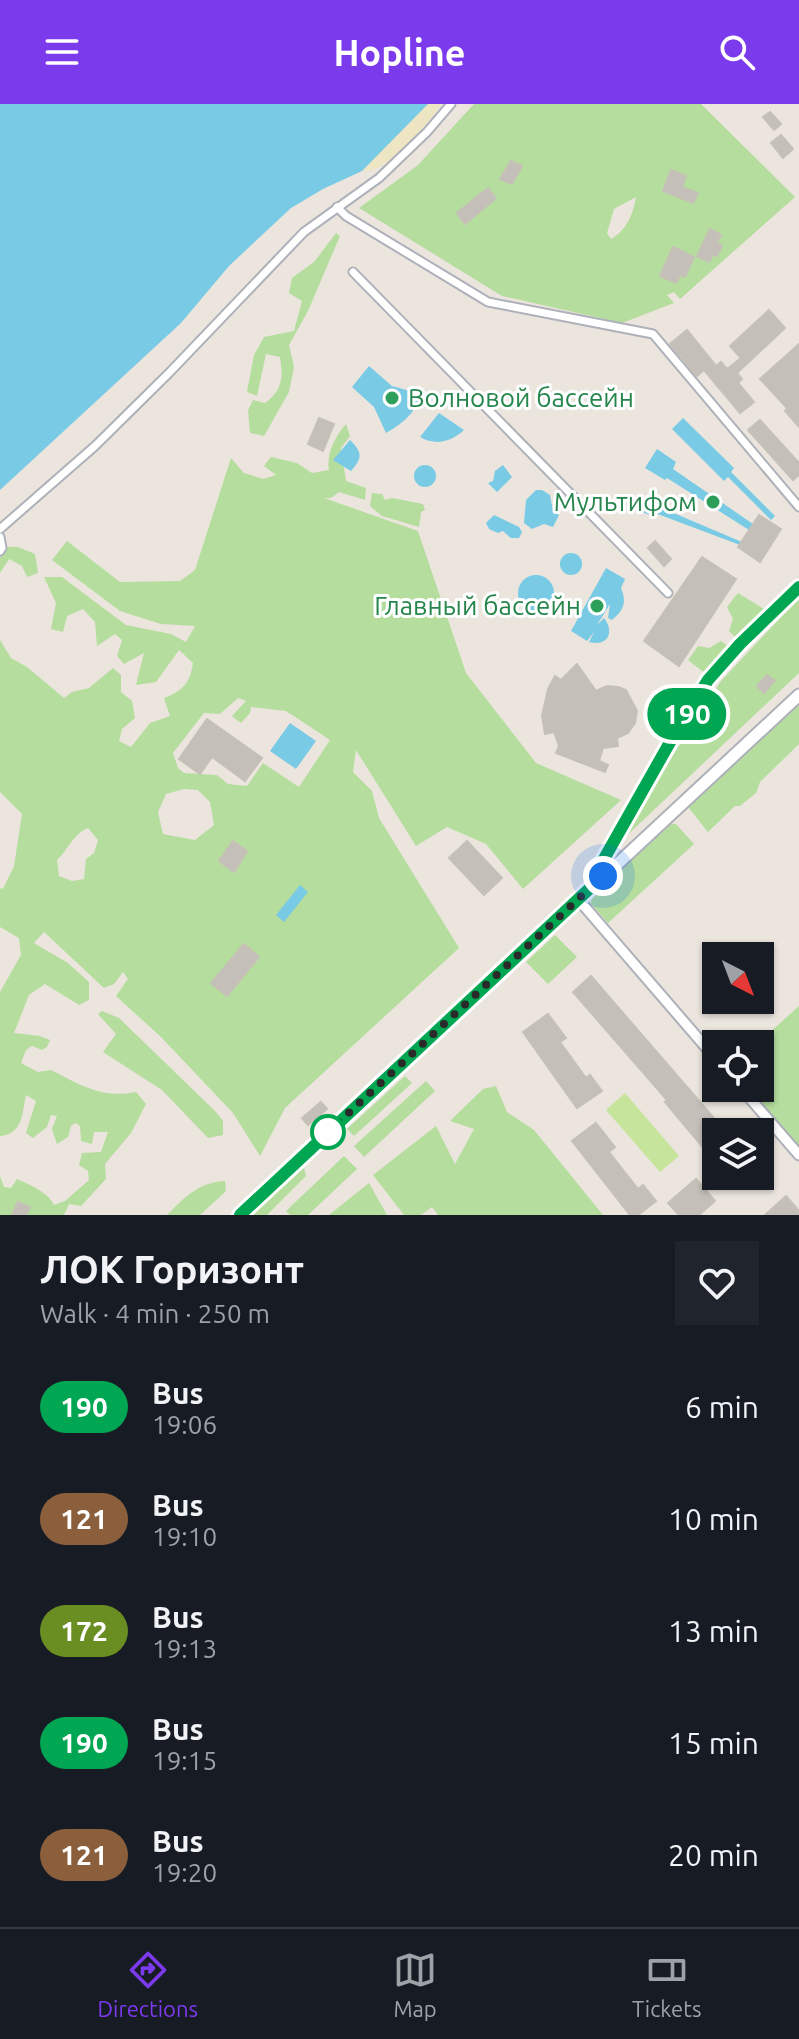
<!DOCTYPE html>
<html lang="en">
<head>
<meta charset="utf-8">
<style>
  :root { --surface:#171b24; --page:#20242c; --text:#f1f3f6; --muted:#9ea1a6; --line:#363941; --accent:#7c3aed }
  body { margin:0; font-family:Ubuntu,sans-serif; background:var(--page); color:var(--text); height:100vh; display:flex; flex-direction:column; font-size:30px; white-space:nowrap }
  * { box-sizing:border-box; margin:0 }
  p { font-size:26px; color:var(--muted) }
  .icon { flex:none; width:44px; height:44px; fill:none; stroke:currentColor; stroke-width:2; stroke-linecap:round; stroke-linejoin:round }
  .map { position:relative; height:1111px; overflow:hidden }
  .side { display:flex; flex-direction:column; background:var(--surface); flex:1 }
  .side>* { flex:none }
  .badge { padding:0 16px; border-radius:26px; font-size:28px; line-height:52px }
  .needle { width:52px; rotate:138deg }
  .tools { position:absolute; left:702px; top:838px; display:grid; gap:16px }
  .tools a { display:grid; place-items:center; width:72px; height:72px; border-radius:0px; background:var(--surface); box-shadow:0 2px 6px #0004; font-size:40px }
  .you { position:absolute; width:40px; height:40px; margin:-20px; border:6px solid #fff; border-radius:50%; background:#1a73e8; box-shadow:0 0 0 12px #1a73e833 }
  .map>.badge { position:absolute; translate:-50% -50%; box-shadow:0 0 0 4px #fff }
  .round { display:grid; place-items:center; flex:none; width:84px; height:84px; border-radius:0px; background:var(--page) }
  .head { display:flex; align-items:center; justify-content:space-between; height:136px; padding:0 40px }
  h1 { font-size:38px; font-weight:700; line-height:60px }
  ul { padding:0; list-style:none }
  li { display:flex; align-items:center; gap:24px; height:112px; padding:0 40px }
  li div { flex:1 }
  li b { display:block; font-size:30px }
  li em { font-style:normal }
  li .badge { min-width:88px; font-weight:700; text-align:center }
  header { display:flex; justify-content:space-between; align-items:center; height:104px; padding:0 40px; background:var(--accent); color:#fff; font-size:36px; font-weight:700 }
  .tabs { display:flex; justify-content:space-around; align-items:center; height:112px; border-top:2px solid var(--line); background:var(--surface); font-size:22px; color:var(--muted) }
  .tabs a { display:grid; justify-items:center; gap:4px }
  .tabs .current { color:var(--accent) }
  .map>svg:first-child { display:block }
  .green { fill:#b5dd9e; fill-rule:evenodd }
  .sand { fill:#eee6c3 }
  .pitch { fill:#c6e49b }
  .water { fill:#79cae5 }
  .building { fill:#c4bfb9; stroke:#c6c1b7; stroke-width:2 }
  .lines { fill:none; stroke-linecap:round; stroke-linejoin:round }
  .pedestrian-casing { stroke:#aeb0ba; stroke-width:11 }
  .minor-casing { stroke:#aeb0ba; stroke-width:13 }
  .tertiary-casing { stroke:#aeb0ba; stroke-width:15 }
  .pedestrian { stroke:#fff; stroke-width:7 }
  .minor { stroke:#fff; stroke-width:9 }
  .tertiary { stroke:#fff; stroke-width:11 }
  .line-casing { stroke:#fff; stroke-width:18 }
  .line { stroke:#00a651; stroke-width:12 }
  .walk { stroke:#2a2a2a; stroke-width:8; stroke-dasharray:0 14.4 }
  .leisure-dot { fill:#2e9e5b; stroke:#fff; stroke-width:3 }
  .stop-dot { fill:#fff; stroke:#00a651; stroke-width:4 }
  .labels { text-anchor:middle; stroke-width:6; stroke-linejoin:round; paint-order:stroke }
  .leisure-label { font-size:26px; fill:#27864d; stroke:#fff; text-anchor:end }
</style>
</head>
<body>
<header><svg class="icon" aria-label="menu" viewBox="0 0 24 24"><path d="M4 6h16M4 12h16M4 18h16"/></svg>Hopline<svg class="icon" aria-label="search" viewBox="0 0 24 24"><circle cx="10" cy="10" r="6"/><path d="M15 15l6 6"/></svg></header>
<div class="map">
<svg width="799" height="1111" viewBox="0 0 799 1111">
  <rect width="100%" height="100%" fill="#ebe5de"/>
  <g class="green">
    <path d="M474,0H701L795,93L680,195L674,188L667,191L674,199L622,219L502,192L359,104L418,61ZM636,93C633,110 627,126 611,135L607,129L614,105Z"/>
    <path d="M336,129L340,132L308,207L289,241L294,263L289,288L264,332L250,329L248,306L253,296L265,299C283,286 283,273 280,253L266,250L257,292L247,288L254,251L264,233L294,227L302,197L289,189L292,174L314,158Z"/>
    <path d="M346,320L350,332L341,344L346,377L366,384L365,396L339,388L331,394H324L418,427L466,569L536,659L621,696L523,785L486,740L447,723L416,742L356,646L353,668L372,687L379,714L459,844L285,1004L260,1052L233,1009L161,933L116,892L128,875L123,868L114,880L104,884L44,828L34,839L68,859L89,878V896L79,901L45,880L29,891L14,929L40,932L50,936L47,943L42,946L32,942L26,946L21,959L38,968L51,966C81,981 101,995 136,988L146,1000L131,1029L105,1060L106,1075L81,1102L69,1100L64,1111H0V1072L4,1083L11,1084L17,1075C30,1081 48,1088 54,1101L65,1097L89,1076L88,1067L79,1061L82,1049L101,1048L108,1028H94L92,1040L81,1037L80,1022L75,1019L71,1022L68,1033L57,1040L52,1025L57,1012L51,1011L47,1023L33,1034L26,1029L36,997L26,991C22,1009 23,1030 0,1032V888L21,851L19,834L0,823V784L3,785L14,762L22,710L0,688V536L11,554L27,563L64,594L72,588L89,584L113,564L121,571V588L132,597L135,614L122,625L119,637L131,643L150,619L170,612L164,594C183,587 190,579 193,559L179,546L156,578L136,581L144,549L124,560L117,552L122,536L115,530L97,542L95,518L83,505L67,512L63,528L51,525L56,499L44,473H62L126,521L171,530L186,538L195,522L161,520L120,507L52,456L67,437L120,478L180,477L195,466L231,354L244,369L263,375L276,371L264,362L271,353L297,359L312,369L329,366C326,351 335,332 346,320ZM238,594L246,597L232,612L241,619L250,609L251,603L286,607L330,636L299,683L263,659L247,682L228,680L217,671L184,669L178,664L173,649L204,609L220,610ZM184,685L198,686L210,698L214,721L195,736L163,730L158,708L166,690ZM88,724L98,736L94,749L86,755L84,775L72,777L59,772L57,756C68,746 73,730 88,724Z"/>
    <path d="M372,389L382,390L385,396L392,394L423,400L425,406L421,408L419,423L382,412L370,402Z"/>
    <path d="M0,443H18L35,450L38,469L27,473L22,462L9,455L0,469Z"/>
    <path d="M738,489L764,505L736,534L729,527L733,515L727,503Z"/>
    <path d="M799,494V569L621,737L619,734L721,577Z"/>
    <path d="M721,537L728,542L706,570L688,556L698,542L709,544Z"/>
    <path d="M799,600V640L760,678L756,689L740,702H735L708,728L688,703Z"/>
    <path d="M669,720H676L694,740L608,819L591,800L592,791Z"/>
    <path d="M555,831L577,853L548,880L526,858Z"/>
    <path d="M799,902V1043L748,984H760V940H757Z"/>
    <path d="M102,907L119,914L216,1008L223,1017V1031L208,1034L162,986L103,948L116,930L98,910Z"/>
    <path d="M405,972L412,979L354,1032L347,1025Z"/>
    <path d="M426,977L435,987L364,1053L354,1042Z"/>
    <path d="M496,982L507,1008L534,1026L603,1111H438L432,1103L421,1111H404L373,1071L436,1022L455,1060L474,1025L450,1017L483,985Z"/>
    <path d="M344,1052L357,1065L308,1111H290L286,1107Z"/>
    <path d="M304,1064L306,1072L267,1111H251Z"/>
    <path d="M225,1077L226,1087L200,1111H167C185,1093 199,1078 225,1077Z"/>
    <path d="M369,1079L387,1111H329Z"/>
  </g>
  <path class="sand" d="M428,0H442C424,22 392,68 362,67Z"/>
  <path class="pitch" d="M625,989L679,1052L660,1068L606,1006Z"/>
  <g class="water">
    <path d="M0,0H428L362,67L323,85L291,104L229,162L181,219L0,386Z"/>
    <path d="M369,262L392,282L421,290C416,309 402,320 386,329L374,303L352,283Z"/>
    <path d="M439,309L464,326C451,338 436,342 420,333Z"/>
    <path d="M683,314L734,364L731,368L775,412L771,416L728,373L724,377L672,325Z"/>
    <path d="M350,336C363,349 362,354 351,367L333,356Z"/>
    <path d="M657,345L676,358L673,365L753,420L749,426L667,374L665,376L645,364Z"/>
    <path d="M503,361L512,373L497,388L488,379L493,377L495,367Z"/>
    <circle cx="425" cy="372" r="11"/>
    <path d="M536,386H542L550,391L553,407L559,411L553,423L544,420L532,425L524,419L526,396Z"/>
    <path d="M638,392L658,400L657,402L742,438L740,441L655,409L653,412L633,405Z"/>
    <path d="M494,411L519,423L522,428L519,434H511L503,427L498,429L489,425L486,419Z"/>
    <circle cx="571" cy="460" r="11"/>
    <path d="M606,464L625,475L621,484C627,498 624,506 612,516L608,514L610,500L597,521L604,514C615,528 608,543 589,538L594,528L587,537L571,527Z"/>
    <circle cx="536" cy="489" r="18"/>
    <path d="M290,619L316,637L296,665L270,647Z"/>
    <path d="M300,781L308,788L284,818L276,811Z"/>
  </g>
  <g class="building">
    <path d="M770,8L781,20L774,26L763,13Z"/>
    <path d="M781,31L793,45L783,54L771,39Z"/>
    <path d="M511,57L522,62L512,80L500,75Z"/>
    <path d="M671,66L686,72L682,83L698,89L693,99L663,87Z"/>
    <path d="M488,84L496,94L465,120L457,109Z"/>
    <path d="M710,125L721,131L717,139L722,141L717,152L713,150L709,158L697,152Z"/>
    <path d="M673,143L694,153L685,173L680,171L676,179L660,172Z"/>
    <path d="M769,206L785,224L737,269L742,275L738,279L754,298L740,309L704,266L697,272L670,240L687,226L716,262L721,258L727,265L741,254L730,242Z"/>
    <path d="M799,240V323L785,307L787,304L760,275Z"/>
    <path d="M319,314L334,320L323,347L308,340Z"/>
    <path d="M760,316L799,359V371L793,376L748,326Z"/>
    <path d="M759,411L781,425L760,458L738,443Z"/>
    <path d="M655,437L671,455L664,462L648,444Z"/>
    <path d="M702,453L736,475L679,562L644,537Z"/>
    <path d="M577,560L596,587L607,582L618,583L626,586L637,607L635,619L628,629L617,634L618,642L603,644L599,657L608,661L605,668L556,649L559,642L554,628L545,630L542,612L548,585L555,572L561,576Z"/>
    <path d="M767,571L775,577L764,589L757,582Z"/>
    <path d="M207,615L262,654L245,677L212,653L200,670L179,655Z"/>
    <path d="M233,737L247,747L234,768L219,757Z"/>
    <path d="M467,737L502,774L484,791L449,754Z"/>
    <path d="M244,840L259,853L227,892L211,879Z"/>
    <path d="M591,872L726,1028H716V1059L665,998L667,996L573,888Z"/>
    <path d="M548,910L566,934L560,938L586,974L590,971L602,987L577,1004L523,928Z"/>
    <path d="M321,998L327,1005L308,1021L302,1014Z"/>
    <path d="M596,1019L615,1043L609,1048L638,1085L643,1081L656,1097L638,1111H630L572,1037Z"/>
    <path d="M696,1075L715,1097L699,1111H679L668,1099Z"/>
    <path d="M786,1092L799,1107V1111H765Z"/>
    <path d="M18,1098L30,1103L26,1111H12Z"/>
  </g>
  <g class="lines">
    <g class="pedestrian-casing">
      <g id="pedestrian">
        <path d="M337,103L346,112L488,198L653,230L799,403"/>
        <path d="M353,168L668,489"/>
        <path d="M0,425L95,342L169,269L304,128L379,74L427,28L451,0"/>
        <path d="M0,433L2,444L0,447"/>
      </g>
    </g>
    <g class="minor-casing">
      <g id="minor">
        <path d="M578,795L716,955"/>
        <path d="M741,984L799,1051"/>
      </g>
    </g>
    <g class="tertiary-casing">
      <g id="tertiary">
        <path d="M603,772L600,762L678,624L708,576L740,540L799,483"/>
        <path d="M240,1111L799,591"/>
      </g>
    </g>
    <use href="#pedestrian" class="pedestrian"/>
    <use href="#minor" class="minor"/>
    <use href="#tertiary" class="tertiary"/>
  </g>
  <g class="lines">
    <g class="line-casing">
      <path id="line" d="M240,1111L603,772L600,762L678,624L708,576L740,540L799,483"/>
    </g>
    <use href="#line" class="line"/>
    <path class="walk" d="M328,1028L603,772"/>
  </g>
  <g class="leisure-dot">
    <circle cx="392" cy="294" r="8"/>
    <circle cx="713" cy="398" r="8"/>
    <circle cx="597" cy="502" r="8"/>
  </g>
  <circle class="stop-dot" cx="328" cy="1028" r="16"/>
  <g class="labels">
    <g class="leisure-label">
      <text x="408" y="303" text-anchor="start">Волновой бассейн</text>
      <text x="697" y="407">Мультифом</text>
      <text x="581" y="511">Главный бассейн</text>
    </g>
  </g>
</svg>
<div class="tools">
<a><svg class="needle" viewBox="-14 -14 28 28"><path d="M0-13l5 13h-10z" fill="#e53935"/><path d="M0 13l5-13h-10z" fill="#9ea1a6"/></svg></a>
<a><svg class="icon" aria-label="locate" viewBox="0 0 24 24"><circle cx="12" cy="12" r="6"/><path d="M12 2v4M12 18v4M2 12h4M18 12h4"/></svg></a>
<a><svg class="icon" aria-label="layers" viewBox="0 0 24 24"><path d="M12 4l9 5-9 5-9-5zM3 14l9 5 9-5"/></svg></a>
</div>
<div class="you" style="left:603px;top:772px"></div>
<b class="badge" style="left:687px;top:610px;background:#00a651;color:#fff">190</b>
</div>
<section class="side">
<div class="head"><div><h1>ЛОК Горизонт</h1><p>Walk · 4 min · 250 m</p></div><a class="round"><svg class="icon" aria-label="heart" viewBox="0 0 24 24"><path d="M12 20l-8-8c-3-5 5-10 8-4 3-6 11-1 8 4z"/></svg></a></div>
<ul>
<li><span class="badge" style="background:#00a651;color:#fff">190</span><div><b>Bus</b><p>19:06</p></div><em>6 min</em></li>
<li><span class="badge" style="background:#8b5e3c;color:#fff">121</span><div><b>Bus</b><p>19:10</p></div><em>10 min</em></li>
<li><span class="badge" style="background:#6b8e23;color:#fff">172</span><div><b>Bus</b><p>19:13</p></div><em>13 min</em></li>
<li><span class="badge" style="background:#00a651;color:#fff">190</span><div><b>Bus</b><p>19:15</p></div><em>15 min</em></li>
<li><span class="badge" style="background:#8b5e3c;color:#fff">121</span><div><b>Bus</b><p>19:20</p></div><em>20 min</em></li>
</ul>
</section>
<nav class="tabs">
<a class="current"><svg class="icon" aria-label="directions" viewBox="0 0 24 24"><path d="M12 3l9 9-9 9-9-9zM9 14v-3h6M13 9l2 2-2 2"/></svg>Directions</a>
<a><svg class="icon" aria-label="map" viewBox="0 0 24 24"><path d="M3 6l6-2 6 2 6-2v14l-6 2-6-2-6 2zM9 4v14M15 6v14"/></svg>Map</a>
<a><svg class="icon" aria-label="tickets" viewBox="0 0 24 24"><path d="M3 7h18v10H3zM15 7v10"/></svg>Tickets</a>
</nav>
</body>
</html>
